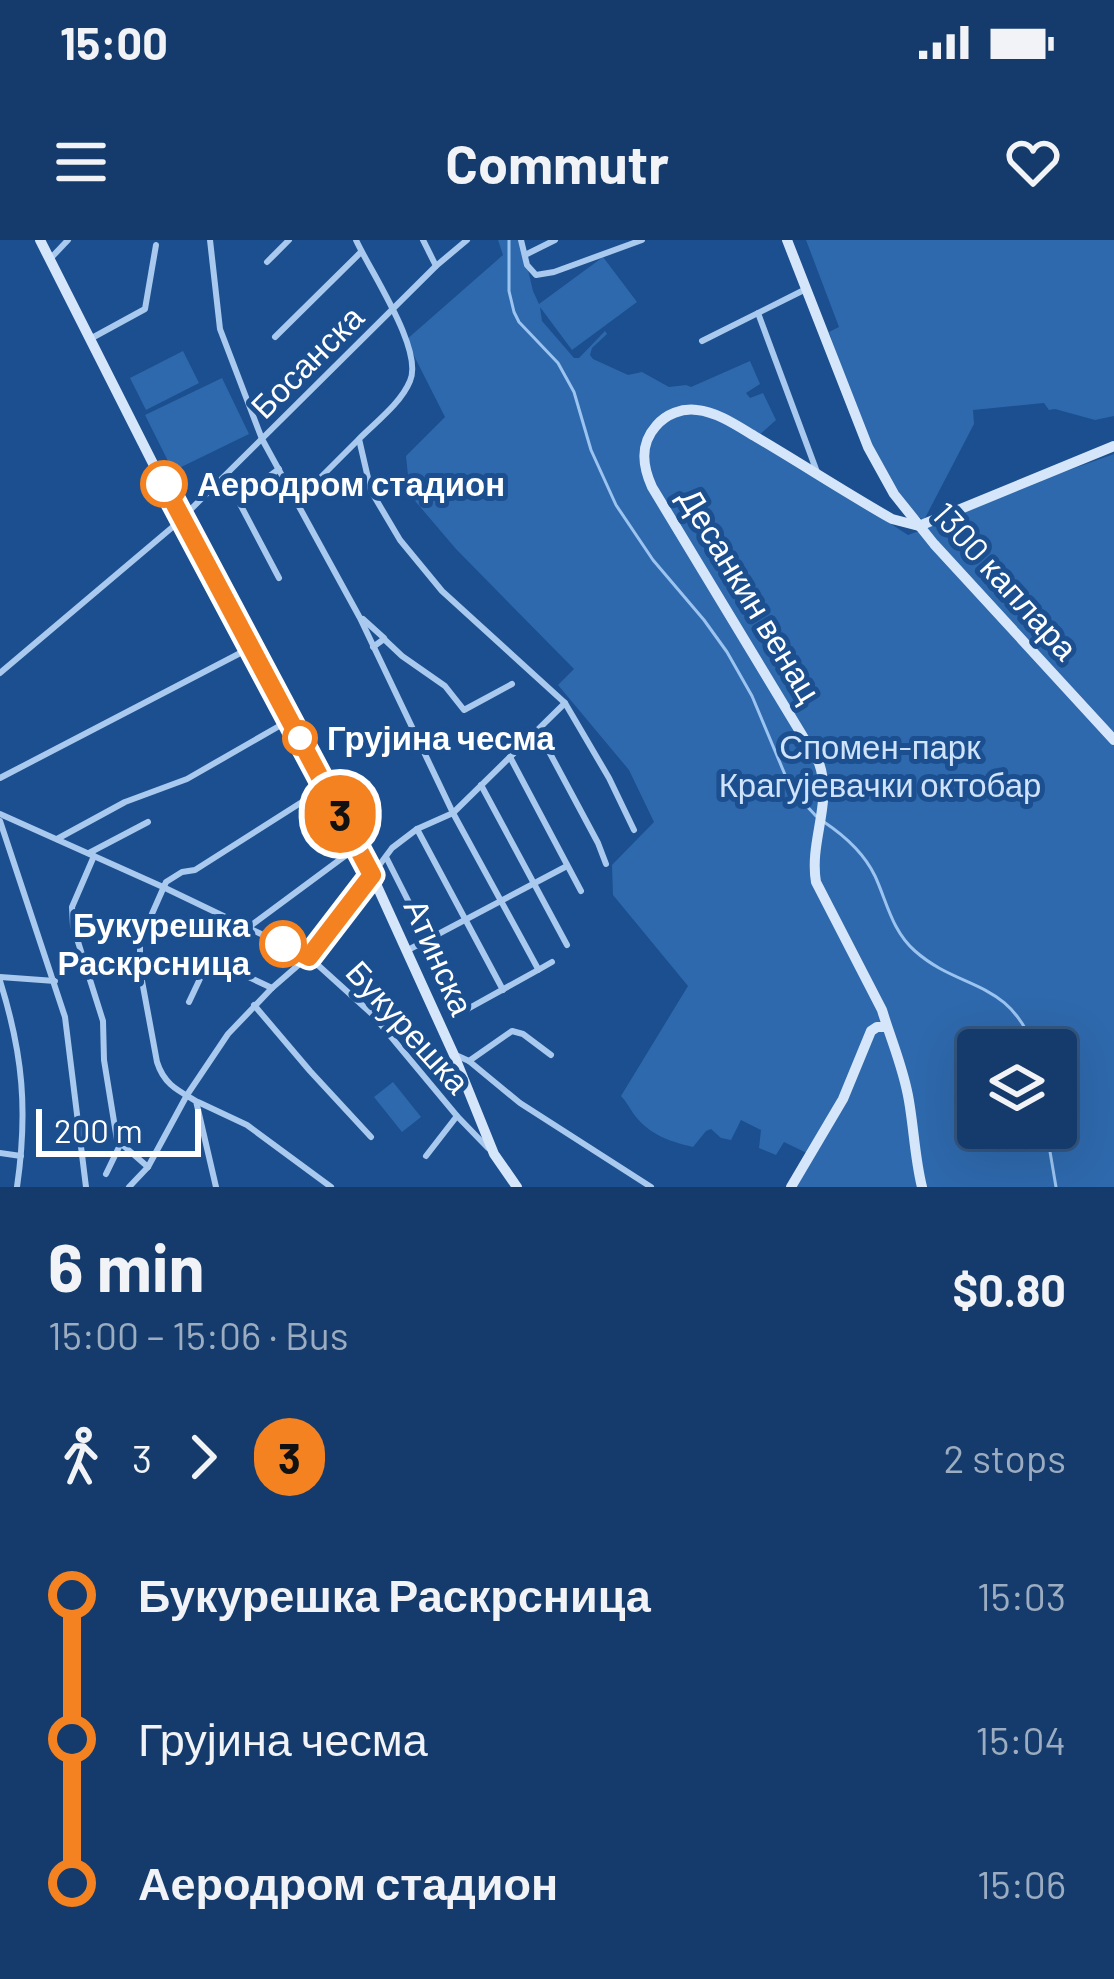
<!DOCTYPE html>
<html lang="en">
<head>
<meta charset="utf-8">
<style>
  :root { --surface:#143b6b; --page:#1d4271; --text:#f1f3f6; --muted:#9dadc1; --line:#33557e }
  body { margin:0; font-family:Barlow,sans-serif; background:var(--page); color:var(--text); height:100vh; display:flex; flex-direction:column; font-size:45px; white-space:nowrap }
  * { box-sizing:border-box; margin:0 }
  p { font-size:39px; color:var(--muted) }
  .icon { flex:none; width:66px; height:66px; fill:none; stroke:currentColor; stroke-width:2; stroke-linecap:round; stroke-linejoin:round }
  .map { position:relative; height:947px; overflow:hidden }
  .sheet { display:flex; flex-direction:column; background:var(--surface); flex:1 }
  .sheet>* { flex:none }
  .badge { padding:0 24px; border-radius:39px; font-size:42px; line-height:78px }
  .buttons { position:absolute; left:957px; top:789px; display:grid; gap:24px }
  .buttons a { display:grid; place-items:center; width:120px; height:120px; border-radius:12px; background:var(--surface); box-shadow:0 12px 48px #0002,0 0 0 3px var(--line); font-size:60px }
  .scale { position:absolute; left:36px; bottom:30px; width:165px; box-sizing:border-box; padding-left:12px; border:6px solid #fff; border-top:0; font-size:33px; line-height:42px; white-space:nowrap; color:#fff; -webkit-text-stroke:9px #1b4f8f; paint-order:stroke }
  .map>.badge { position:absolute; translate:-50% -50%; box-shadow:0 0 0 6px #fff }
  .legs { display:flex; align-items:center; gap:18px; height:132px; padding:0 48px; font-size:39px }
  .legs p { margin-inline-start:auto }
  .head { display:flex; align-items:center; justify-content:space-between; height:204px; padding:0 48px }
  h1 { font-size:66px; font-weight:700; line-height:90px }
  ul { padding:0 48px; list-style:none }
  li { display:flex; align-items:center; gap:42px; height:144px; font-size:45px }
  li i { display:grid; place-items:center; width:18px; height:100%; margin:0 15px; background:currentColor }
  li i::after { content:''; width:30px; height:30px; margin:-15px; border:9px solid; border-radius:50%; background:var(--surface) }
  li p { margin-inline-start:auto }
  li:first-child i { background:linear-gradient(#0000 50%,currentColor 0) }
  li:last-child i { background:linear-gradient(currentColor 50%,#0000 0) }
  .status { display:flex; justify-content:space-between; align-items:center; height:84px; padding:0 60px; background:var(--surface); direction:ltr }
  .status svg { height:33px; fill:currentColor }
  header { display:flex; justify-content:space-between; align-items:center; height:156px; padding:0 48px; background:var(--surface); font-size:54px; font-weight:700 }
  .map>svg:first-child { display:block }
  .green { fill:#2e69ad; fill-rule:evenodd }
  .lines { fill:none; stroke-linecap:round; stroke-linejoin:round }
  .stream { stroke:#9cc4f0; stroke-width:3 }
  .street { stroke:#a9c9ee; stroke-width:6 }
  .secondary { stroke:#d6e6fa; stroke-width:10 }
  .line-1-casing { stroke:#fff; stroke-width:27 }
  .line-1 { stroke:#f58220; stroke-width:18 }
  .stop-1-dot { fill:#fff; stroke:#f58220; stroke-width:6 }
  .labels { text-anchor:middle; stroke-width:10; stroke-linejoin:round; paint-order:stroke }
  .street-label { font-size:33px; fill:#fff; stroke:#1b4f8f }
  .stop-label { font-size:33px; font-weight:bold; fill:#fff; stroke:#1b4f8f; text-anchor:start }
  .park-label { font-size:33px; fill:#cfe3fa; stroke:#1b4f8f }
</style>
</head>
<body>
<div class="status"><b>15:00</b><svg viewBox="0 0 49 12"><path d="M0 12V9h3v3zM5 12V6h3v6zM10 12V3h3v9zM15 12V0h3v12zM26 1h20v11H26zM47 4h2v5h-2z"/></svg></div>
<header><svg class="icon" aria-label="menu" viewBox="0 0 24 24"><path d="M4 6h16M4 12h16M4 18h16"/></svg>Commutr<svg class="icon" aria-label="heart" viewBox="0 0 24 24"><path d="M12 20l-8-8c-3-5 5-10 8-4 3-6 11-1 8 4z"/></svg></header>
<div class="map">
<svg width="1114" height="947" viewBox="0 0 1114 947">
  <rect width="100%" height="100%" fill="#1b4f8f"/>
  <g class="green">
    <path d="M498,0H521L533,51L539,64L603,17L637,62L572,110L540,67L542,81L574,118H579L605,91L607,94L592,108L590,115L593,119L628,135L642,132L669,147L686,145L691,147L750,121L760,144L746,153L750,158L763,153L776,180L757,197L908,295L922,290L918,284L1114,214V947H795L813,916L784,902L776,915L759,908L761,890L741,880L731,900L721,898L711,889L706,891L693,907C668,901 648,894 633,873C629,867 626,861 621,856L688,746L613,655L612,625L654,582L629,530L558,445L574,429L456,309L410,255L406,216L445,177L406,100L503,15ZM978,810H1056V888H978Z"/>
    <path d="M806,0H1114V176L1095,180L1055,169L1049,170L1044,163L973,170L974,184L924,280C884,262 845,136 829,92L839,87Z"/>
    <path d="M183,111L199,143L146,170L130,138Z"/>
    <path d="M222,138L249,194L173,231L145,175Z"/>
    <path d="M393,842L421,877L402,892L374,857Z"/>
  </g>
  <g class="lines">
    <g class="stream">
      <path d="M509,0V51L514,72L519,82L558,123L574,152L591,210L616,265L653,320L704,380L727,412L752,456L791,549L816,576"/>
      <path d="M824,582C845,596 864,613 875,636C887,662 892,691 915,711C960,751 1009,738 1035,810"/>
      <path d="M1046,888L1056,947"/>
    </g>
    <g class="street">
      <path d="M210,0L220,89L262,199L360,378L453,573L537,727L538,730L552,722"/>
      <path d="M356,0C370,31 424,110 410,141C401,163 376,182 359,199L371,251L400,300L442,351L565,463L609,538L634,590"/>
      <path d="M423,0L436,26"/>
      <path d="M521,0L527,25L536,35L554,32L642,0"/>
      <path d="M525,15L555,0"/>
      <path d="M50,19L68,0"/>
      <path d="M267,22L289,0"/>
      <path d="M758,73L817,232"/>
      <path d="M275,97L361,12"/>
      <path d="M90,99L145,69L156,5"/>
      <path d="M702,101L806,49"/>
      <path d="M279,229L244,255L240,264L279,338"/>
      <path d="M297,261L358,200"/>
      <path d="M363,379L384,398"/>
      <path d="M373,407L384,399L402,416L445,446L464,470L512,444"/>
      <path d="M0,433L175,285L436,26L467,0"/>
      <path d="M538,491L598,603L606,624"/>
      <path d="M510,517L581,651"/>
      <path d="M0,538L250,408"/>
      <path d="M481,545L567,705"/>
      <path d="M0,574L163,647L309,717L372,774L457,876L488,908"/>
      <path d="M0,581L65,777L86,947"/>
      <path d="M417,589L503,750"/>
      <path d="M57,599L125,562L187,539L288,481"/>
      <path d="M89,613L148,582"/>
      <path d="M94,616L72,667L73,686L103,781L104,820L117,900L148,927"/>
      <path d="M386,617L428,700"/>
      <path d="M249,687L357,607"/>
      <path d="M408,710L567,626"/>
      <path d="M0,737L55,741"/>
      <path d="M0,741C23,814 28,871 17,947"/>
      <path d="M189,762L206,726L212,720L272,748"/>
      <path d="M254,765L310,831L371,897"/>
      <path d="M464,771L538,730"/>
      <path d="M458,816L469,821L520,863L651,947"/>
      <path d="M469,821L512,791L523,794L551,815"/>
      <path d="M198,862L247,885L331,947"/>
      <path d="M0,913L21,916"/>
      <path d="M426,916L457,876"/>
      <path d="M106,934L121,903"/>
      <path d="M129,947L148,927L187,855L228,794L272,748L318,708L392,608L417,589L453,573L565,463"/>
      <path d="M216,947L196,861C177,850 164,844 157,822L140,730V701L166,642L182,632L195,630L324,548"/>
    </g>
    <g class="secondary">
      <path d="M40,0L181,279L372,635L454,815L494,914L517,947"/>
      <path d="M787,0L868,207L894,254L934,304L1114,500"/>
      <path d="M791,947L843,859L871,791L877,787H885"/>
      <path d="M922,947C915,919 914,890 909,861C904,829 891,800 882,770L816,642C809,601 833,563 819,523L652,247C643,227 639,205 656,186C666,174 682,168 697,170C718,172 739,187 756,197C802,224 846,253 892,279L919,286L1114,206"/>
    </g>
  </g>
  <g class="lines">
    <g class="line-1-casing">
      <path id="line-1" d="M164,244L372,635L309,717L283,704"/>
    </g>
    <use href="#line-1" class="line-1"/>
  </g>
  <g class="stop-1-dot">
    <circle cx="164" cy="244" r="21"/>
    <circle cx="300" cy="498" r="15"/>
    <circle cx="283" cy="704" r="21"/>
  </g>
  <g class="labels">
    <g class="street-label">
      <text transform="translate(307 122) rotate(-45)" y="12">Босанска</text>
      <text transform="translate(1005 341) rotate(48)" y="12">1300 каплара</text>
      <text transform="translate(750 355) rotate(59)" y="12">Десанкин венац</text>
      <text transform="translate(439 717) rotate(66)" y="12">Атинска</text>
      <text transform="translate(408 787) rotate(48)" y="12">Букурешка</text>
    </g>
    <g class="stop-label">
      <text x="197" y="256">Аеродром стадион</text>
      <text x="327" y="510">Грујина чесма</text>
      <text x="250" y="697" text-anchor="end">Букурешка<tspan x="250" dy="38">Раскрсница</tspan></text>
    </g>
    <g class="park-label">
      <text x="880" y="519">Спомен-парк<tspan x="880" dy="38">Крагујевачки октобар</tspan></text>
    </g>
  </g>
</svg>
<div class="buttons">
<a><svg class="icon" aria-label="layers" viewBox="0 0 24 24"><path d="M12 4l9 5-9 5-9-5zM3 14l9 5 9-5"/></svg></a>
</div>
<div class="scale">200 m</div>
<b class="badge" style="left:340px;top:574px;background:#f58220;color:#111">3</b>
</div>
<section class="sheet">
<div class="head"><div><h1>6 min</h1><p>15:00 – 15:06 · Bus</p></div><b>$0.80</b></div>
<div class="legs"><svg class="icon" aria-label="walk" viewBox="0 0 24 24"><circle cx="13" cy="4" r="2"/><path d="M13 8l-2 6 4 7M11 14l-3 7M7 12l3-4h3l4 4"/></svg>3<svg class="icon" aria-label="forward" viewBox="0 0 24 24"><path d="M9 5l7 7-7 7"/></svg><b class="badge" style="background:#f58220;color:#111">3</b><p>2 stops</p></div>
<ul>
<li><i style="color:#f58220"></i><b>Букурешка Раскрсница</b><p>15:03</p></li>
<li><i style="color:#f58220"></i><span>Грујина чесма</span><p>15:04</p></li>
<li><i style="color:#f58220"></i><b>Аеродром стадион</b><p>15:06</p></li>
</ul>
</section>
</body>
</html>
